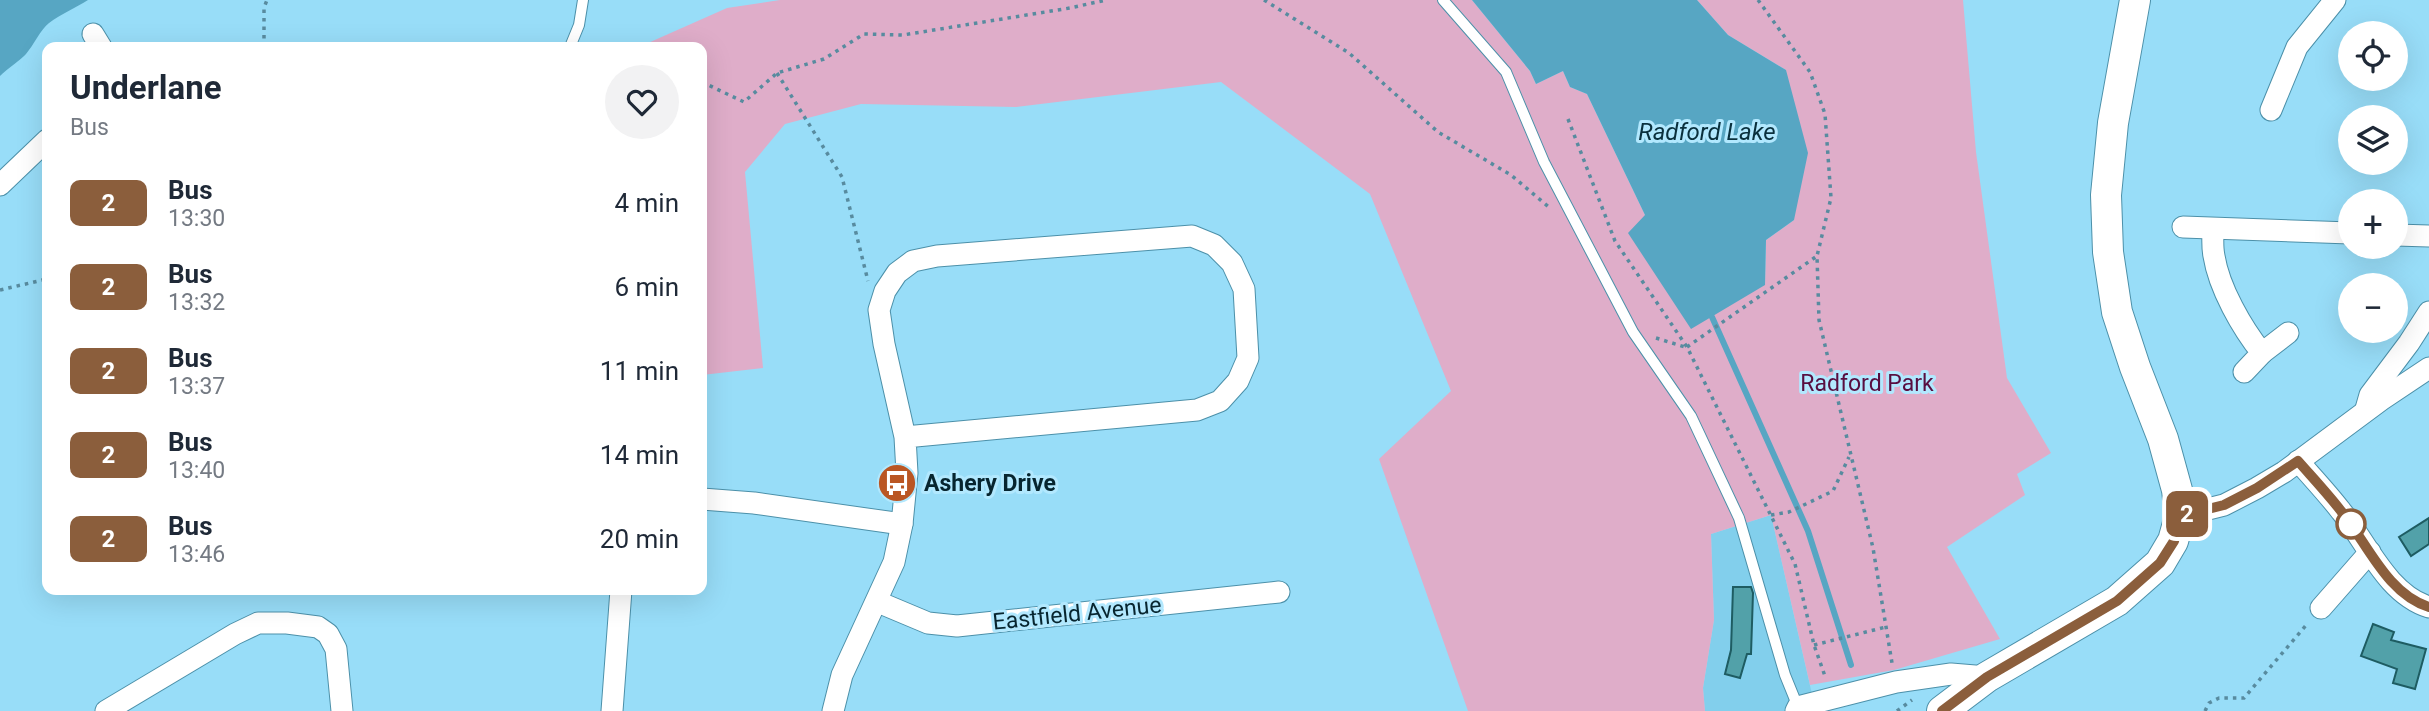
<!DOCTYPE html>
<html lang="en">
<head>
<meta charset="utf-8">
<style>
  :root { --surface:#fff; --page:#f2f2f3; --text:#1f2937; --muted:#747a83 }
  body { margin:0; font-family:Roboto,sans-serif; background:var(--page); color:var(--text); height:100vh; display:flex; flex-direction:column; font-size:26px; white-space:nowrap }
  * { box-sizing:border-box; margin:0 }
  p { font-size:23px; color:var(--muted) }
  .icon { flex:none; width:38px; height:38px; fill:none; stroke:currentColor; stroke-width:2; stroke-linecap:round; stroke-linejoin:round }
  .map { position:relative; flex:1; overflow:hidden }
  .side { position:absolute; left:42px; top:42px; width:665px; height:553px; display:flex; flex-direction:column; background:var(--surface); border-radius:14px; box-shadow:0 7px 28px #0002 }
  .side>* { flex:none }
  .badge { padding:0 14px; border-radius:10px; font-size:24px; line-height:46px }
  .fabs { position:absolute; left:2338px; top:21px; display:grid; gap:14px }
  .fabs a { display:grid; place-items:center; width:70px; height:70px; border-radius:50%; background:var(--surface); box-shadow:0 7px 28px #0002; font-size:35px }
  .map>.badge { position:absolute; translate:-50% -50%; box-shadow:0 0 0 4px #fff }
  .round { display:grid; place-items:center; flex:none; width:74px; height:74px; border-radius:37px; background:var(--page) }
  .headline { display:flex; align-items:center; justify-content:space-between; height:119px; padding:0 28px }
  h1 { font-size:33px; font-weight:700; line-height:52px }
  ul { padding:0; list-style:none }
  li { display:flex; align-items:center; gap:21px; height:84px; padding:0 28px }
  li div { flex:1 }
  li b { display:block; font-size:26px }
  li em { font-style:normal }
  li .badge { min-width:77px; font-weight:700; text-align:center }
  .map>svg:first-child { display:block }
  .built { fill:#82cfec }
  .green { fill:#dfadc9 }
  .water { fill:#57a6c3 }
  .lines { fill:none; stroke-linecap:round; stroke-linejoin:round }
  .stream { stroke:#57a6c3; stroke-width:6 }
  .building { fill:#52a1a9; stroke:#1e5c62; stroke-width:2 }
  .lane-casing { stroke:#4c90a9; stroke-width:12 }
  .street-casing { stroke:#4c90a9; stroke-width:23 }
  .secondary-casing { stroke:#4c90a9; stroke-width:32 }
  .path { stroke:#588b9f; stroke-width:3.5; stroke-dasharray:3.5 5; stroke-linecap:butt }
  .lane { stroke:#fff; stroke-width:10 }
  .street { stroke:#fff; stroke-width:21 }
  .secondary { stroke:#fff; stroke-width:30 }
  .line-casing { stroke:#fff; stroke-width:16 }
  .line { stroke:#8b5e3c; stroke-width:10 }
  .stop-dot { fill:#fff; stroke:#8b5e3c; stroke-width:3.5 }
  .labels { text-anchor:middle; stroke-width:6; stroke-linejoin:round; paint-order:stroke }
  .park-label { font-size:23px; fill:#580e40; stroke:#b2e8fe }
  .poi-label { font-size:23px; font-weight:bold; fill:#07252f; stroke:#b2e8fe; text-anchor:start }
  .street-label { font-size:23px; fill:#07252f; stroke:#b2e8fe }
  .water-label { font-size:24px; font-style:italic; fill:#0a303d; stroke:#b2e8fe }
</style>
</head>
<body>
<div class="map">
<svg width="2429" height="711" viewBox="0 0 2429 711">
  <rect width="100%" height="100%" fill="#98ddf8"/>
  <path class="built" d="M1771,515L1814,703L1795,711H1705L1703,688L1714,620L1711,534Z"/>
  <path class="green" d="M780,0H1472L1530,71L1536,84L1563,71L1570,87L1587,94L1645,215L1765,285L1766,240L1794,220L1786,70L1728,35L1697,0H1963L1976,152L2007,378L2051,453L2017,474L2025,495L1947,547L2000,639L1894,670L1810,685L1771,515L1711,534L1714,620L1703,688L1705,711H1468L1379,459L1451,391L1370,194L1221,82L1016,107L861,104L785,124L745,172L763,368L702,375V47H639L727,8Z"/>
  <g class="water">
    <path d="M0,0H88C75,8 61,14 49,23C41,29 33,46 26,54C22,59 7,69 0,76Z"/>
    <path d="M1472,0H1697L1728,35L1786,70L1808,153L1794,220L1766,240L1765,285L1691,329L1628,233L1645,215L1587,94L1570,87L1563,71L1536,84L1530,71Z"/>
  </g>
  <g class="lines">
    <path class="stream" d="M1712,317L1808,531L1851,665"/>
  </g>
  <g class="building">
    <path d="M2429,518V544L2411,556L2399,537Z"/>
    <path d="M1733,587H1751L1753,593L1751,654H1747L1740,678L1725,674L1731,650Z"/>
    <path d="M2373,624L2394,632L2391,640L2426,649L2415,689L2393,683L2397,669L2361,656Z"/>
  </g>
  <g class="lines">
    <g class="lane-casing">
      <g id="lane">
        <path d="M1443,0L1506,72L1544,162L1633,332L1691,416L1739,518L1785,675L1798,707"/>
        <path d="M570,47L579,25L583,0"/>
      </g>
    </g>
    <g class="street-casing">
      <g id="street">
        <path d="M93,34L101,47"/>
        <path d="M2271,110L2297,47L2335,0"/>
        <path d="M0,185L47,140"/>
        <path d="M2183,227L2350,233"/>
        <path d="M2213,229C2213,238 2212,247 2214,256C2219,288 2242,328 2262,353L2244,372"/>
        <path d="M2396,235L2429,236"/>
        <path d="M2262,353L2288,333"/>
        <path d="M2366,409L2370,395L2409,343L2429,312"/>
        <path d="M2298,461C2312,477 2328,494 2341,511C2367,543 2387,594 2429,607"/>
        <path d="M702,499L754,503L902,524"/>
        <path d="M2180,516L2224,505L2257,488L2284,472L2381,400L2429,368"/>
        <path d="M878,602L928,623L957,626L1279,592"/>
        <path d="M2321,608L2370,552"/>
        <path d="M106,711L235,634L258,623H287L318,627L328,634L336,649L342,711"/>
        <path d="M612,711L621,590"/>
        <path d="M833,711L842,675L894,562L902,524L907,473L905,437L884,344L879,310L885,291L897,273L913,261L937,256L1192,236L1214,245L1232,263L1244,289L1248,358L1238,381L1220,401L1197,410L905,437"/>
        <path d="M1796,711L1798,707L1896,682L1951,674L1987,677"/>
      </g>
    </g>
    <g class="secondary-casing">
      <path id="secondary" d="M1942,711L1987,677L2117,601L2160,563L2173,541L2180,516L2177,490L2163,439L2135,367L2117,312L2108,252L2106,195L2113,123L2135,0"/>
    </g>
    <g class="path">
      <path d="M1264,0L1349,53L1438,132L1511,175L1550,208"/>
      <path d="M1758,0L1810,72L1825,114L1831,198L1817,256L1819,320L1873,548L1892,663"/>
      <path d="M264,47V8L267,0"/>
      <path d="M777,73L842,177L868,281"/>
      <path d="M702,82L744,102L777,73L824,59L864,34L903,35L1070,8L1106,0"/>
      <path d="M1568,119L1615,241L1687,347L1795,564L1814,645L1826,679"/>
      <path d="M0,290L47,279"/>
      <path d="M1656,338L1685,347"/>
      <path d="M1687,347L1817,256"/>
      <path d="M1771,515L1789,512L1833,491L1849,457"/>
      <path d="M1814,645L1886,627"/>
      <path d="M1897,711L1912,700"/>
      <path d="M2205,711L2209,703L2219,698H2244L2308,623"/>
    </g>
    <use href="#lane" class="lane"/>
    <use href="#street" class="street"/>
    <use href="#secondary" class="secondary"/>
  </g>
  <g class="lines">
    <g class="line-casing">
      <path id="line" d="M1942,711L1987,677L2117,601L2160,563L2174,541L2180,516L2224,505L2257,488L2298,461C2312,477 2328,494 2341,511C2367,543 2387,594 2429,607"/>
    </g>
    <use href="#line" class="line"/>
  </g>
  <defs>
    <g id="bus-disc" transform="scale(2.0125)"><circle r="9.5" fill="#ba5623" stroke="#b2e8fe"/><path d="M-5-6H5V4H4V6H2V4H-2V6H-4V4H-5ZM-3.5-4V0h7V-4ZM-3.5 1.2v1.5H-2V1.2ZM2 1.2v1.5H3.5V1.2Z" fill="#fff"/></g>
  </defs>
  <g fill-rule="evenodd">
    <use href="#bus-disc" x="897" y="483"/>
  </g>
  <circle class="stop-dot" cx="2351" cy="524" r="14"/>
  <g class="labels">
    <g class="park-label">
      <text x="1867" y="391">Radford Park</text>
    </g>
    <g class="poi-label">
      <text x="924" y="491">Ashery Drive</text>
    </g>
    <g class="street-label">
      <text transform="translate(1077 613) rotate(-6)" y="8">Eastfield Avenue</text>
    </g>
    <g class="water-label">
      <text x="1707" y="140">Radford Lake</text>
    </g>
  </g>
</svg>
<div class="fabs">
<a><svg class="icon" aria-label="locate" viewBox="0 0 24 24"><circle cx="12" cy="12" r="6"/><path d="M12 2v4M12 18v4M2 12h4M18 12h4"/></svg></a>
<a><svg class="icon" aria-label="layers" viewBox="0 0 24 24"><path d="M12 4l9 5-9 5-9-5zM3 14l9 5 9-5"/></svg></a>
<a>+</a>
<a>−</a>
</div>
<b class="badge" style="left:2187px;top:514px;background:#8b5e3c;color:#fff">2</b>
<section class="side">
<div class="headline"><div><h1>Underlane</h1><p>Bus</p></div><a class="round"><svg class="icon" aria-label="heart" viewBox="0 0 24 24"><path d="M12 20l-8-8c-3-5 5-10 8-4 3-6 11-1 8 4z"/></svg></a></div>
<ul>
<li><span class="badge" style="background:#8b5e3c;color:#fff">2</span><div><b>Bus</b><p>13:30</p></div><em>4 min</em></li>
<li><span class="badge" style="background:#8b5e3c;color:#fff">2</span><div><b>Bus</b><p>13:32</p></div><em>6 min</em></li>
<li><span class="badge" style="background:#8b5e3c;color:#fff">2</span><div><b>Bus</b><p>13:37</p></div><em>11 min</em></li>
<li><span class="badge" style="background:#8b5e3c;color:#fff">2</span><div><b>Bus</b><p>13:40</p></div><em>14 min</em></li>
<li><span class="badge" style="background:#8b5e3c;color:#fff">2</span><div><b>Bus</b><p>13:46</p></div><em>20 min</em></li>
</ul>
</section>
</div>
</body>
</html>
